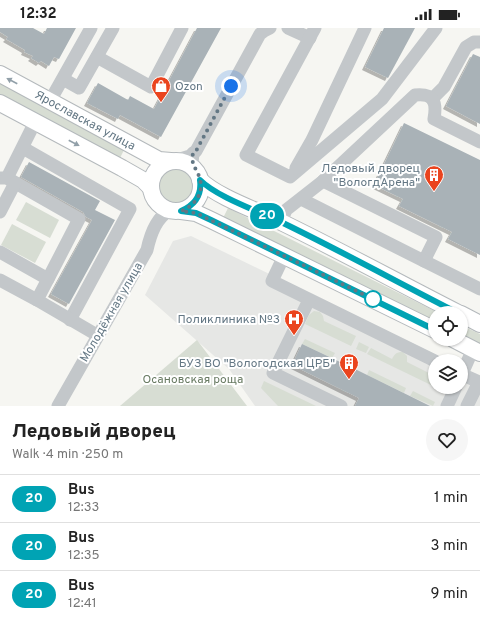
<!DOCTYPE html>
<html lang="en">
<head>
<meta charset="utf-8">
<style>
  :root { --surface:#fff; --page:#f6f6f6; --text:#222; --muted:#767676; --line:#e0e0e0 }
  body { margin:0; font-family:Overpass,sans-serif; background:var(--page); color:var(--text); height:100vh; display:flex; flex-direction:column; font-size:15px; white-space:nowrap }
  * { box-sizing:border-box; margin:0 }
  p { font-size:13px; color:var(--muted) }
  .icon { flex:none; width:22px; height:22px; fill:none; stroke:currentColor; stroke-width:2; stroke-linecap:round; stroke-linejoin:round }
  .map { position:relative; height:378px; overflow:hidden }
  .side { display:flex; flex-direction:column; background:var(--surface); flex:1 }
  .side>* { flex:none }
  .badge { padding:0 8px; border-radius:13px; font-size:14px; line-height:26px }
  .controls { position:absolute; left:428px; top:278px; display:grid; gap:8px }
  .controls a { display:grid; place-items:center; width:40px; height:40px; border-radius:50%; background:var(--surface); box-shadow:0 1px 3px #0004; font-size:20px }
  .you { position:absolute; width:20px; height:20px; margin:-10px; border:3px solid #fff; border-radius:50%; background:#1a73e8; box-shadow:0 0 0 6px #1a73e833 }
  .map>.badge { position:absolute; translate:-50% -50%; box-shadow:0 0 0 2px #fff }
  .round { display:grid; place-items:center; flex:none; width:42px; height:42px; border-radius:21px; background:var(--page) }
  .headline { display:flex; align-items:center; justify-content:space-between; height:68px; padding:0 12px }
  h1 { font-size:19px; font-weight:800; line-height:30px }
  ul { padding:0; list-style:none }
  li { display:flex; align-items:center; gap:12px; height:48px; padding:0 12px; border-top:1px solid var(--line) }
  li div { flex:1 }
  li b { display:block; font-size:15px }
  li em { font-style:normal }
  li .badge { min-width:44px; font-weight:700; text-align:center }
  .status { display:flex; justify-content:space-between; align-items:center; height:28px; padding:0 20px; background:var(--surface); direction:ltr }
  .status svg { height:11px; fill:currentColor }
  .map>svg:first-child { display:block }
  .built { fill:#e6e7e5 }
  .green { fill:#d7ddd3 }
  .building { fill:#a9b2b7; filter:url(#shadow) }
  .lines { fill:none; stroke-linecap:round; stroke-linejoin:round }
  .major-casing { stroke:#b4b9bc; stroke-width:18 }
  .minor { stroke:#c3c7ca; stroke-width:13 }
  .major { stroke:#fff; stroke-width:16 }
  .oneway { fill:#92a0a9 }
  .line-casing { stroke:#fff; stroke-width:9 }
  .line { stroke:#00a3b4; stroke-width:6 }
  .walk { stroke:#637784; stroke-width:4; stroke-dasharray:0 7.2 }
  .stop-dot { fill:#fff; stroke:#00a3b4; stroke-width:2 }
  .labels { text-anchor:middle; stroke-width:4; stroke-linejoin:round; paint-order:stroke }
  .poi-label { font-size:12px; fill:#637784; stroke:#fff; text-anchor:end }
  .street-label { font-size:12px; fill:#637784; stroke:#fff }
  .park-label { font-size:12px; fill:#697b63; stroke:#fff }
</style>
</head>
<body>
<div class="status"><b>12:32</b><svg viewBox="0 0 49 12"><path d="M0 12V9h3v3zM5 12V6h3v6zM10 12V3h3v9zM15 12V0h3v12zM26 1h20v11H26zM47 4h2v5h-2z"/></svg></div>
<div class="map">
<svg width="480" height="378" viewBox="0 0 480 378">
  <defs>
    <filter id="shadow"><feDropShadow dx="-3" dy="3" stdDeviation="0" flood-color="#0004"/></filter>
  </defs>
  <rect width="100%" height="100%" fill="#f6f6f2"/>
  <path class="built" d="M191,208L449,333H435V359H461V339L480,348V378H255L229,341L145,267L173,213Z"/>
  <g class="green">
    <path d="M0,54L124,122L118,134L0,70Z"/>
    <circle cx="175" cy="158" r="19"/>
    <path d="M26,174L59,192L50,210L16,192Z"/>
    <path d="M228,180L439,285H435V296L223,190Z"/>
    <path d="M12,196L46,214L35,235L1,217Z"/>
    <path d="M314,283L320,284L323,288L324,293L356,308L351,318L305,296L309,287Z"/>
    <path d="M467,300L480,306V319L462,310Z"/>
    <path d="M305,311L335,325L332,330L302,316Z"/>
    <path d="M197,312L247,378H120Z"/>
    <path d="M359,314L369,319L366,325L356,321Z"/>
    <path d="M371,320L392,331C395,325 397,324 403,324L407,328V334L435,348V359L367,326Z"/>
    <path d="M369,342L406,360L404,365L367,347Z"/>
    <path d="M264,353L316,378H278L261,360Z"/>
    <path d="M413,363L435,374L433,378L410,368Z"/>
  </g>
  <g class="building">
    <path d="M0,0H33L44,6L47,0H76L59,31L54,29L49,38L41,33L39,35L31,30L33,28L24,24L25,22L6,11L8,9L0,4Z"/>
    <path d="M197,0H221L161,109L120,87L118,91L87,75L98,55L128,72L130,68L154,81Z"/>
    <path d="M384,0H415L388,50L365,39Z"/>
    <path d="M473,26L480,29V96L446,78Z"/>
    <path d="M404,95L480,132V227L448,211L452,204L399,178L403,171L374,157Z"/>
    <path d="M29,134L100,173L95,182L115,192L69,276L51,266L92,192L86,189L83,184L21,149Z"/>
    <path d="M302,316L357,342L430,378H355L359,370L292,337Z"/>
  </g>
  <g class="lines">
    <g class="major-casing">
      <g id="major">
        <path id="s1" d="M0,46L159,132L171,133"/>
        <path d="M0,75L122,140L143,152L150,159"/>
        <circle cx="176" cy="158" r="25"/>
        <path d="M200,152C217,169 258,183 281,194C341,223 399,255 458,285"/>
        <path d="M181,183L196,185L211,192L435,302"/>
        <path d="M461,286L480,296"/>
        <path d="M453,311L480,325"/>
      </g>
    </g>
    <g class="minor">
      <path d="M288,0L310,10"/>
      <path d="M315,0L246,127L290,149L382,71L436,0"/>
      <path d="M97,29L151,59L182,0"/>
      <path d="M63,51L79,60L113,0"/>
      <path d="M432,71L444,59L466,19L474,14H480"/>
      <path d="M50,73L91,0"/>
      <path d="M23,120L130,181L70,292"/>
      <path d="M193,125L192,135L195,142"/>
      <path d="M177,132L190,128L196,123L260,6L264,3L270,0"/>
      <path d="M296,140L312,112L365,0"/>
      <path d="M0,150H7L79,191L48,251"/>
      <path d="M7,150L35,94"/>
      <path d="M301,171L424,233L436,209L323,153"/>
      <path d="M0,184L15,155"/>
      <path d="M281,194L286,182L323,153L415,67C434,65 437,74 434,91L480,114"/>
      <path d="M0,224L48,251L37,272L97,307"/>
      <path d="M284,228L272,253L435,333"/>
      <path d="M424,233L480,261"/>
      <path d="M0,252L37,272"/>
      <path d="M309,272L273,345L341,378"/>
      <path d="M461,346L479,354L467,378"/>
      <path d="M461,348L473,321"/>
      <path d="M58,378L147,222C150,208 156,190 169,183"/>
      <path d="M447,378L456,359"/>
    </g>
    <use href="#major" class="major"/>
  </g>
  <defs><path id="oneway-solid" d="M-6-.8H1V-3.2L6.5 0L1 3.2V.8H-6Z"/></defs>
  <g class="oneway">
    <use href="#oneway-solid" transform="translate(12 53) rotate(-152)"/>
    <use href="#oneway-solid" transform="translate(74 115) rotate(28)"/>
  </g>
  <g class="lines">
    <g class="line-casing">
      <path id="line" d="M435,302L211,192L196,185L181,183C195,177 202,167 200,152C217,169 258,183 281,194C341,223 399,255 458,285"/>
    </g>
    <use href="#line" class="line"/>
    <path class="walk" d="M231,58L196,123L193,125C191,137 195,138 199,148C205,164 196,177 181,183L196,185L373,271"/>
  </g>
  <defs>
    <g id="shop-pin" transform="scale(1)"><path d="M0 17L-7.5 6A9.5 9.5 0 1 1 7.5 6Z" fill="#ea441e" stroke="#fff"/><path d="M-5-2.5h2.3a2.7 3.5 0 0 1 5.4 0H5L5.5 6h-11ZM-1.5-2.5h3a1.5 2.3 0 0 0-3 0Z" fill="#fff"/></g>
    <g id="building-pin" transform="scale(1)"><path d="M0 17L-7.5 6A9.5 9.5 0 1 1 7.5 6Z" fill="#ea441e" stroke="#fff"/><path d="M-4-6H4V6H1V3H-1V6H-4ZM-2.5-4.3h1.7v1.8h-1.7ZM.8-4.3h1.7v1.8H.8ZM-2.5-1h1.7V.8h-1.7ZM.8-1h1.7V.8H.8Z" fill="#fff"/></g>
    <g id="hospital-pin" transform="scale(1)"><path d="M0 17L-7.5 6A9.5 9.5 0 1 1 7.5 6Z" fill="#ea441e" stroke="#fff"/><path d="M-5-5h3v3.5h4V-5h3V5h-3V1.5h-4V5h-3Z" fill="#fff"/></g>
  </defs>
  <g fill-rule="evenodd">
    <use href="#shop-pin" x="161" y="58"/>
    <use href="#building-pin" x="434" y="147"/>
    <use href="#hospital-pin" x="294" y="291"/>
    <use href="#building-pin" x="349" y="335"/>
  </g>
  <circle class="stop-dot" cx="373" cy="271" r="8"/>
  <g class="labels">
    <g class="poi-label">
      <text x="175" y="62" text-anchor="start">Ozon</text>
      <text x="420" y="144">Ледовый дворец<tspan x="420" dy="14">"ВологдАрена"</tspan></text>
      <text x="280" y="295">Поликлиника №3</text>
      <text x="335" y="339">БУЗ ВО "Вологодская ЦРБ"</text>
    </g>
    <g class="street-label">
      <text dy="4" stroke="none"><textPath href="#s1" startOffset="97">Ярославская улица</textPath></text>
      <text transform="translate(111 284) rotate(-60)" y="4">Молодёжная улица</text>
    </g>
    <g class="park-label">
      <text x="193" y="355">Осановская роща</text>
    </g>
  </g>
</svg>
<div class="controls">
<a><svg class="icon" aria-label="locate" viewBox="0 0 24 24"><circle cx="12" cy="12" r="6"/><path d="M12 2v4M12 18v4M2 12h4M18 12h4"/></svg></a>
<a><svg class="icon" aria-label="layers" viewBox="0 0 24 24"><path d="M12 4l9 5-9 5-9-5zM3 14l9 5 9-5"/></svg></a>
</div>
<div class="you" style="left:231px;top:58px"></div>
<b class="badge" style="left:267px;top:188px;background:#00a3b4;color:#fff">20</b>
</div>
<section class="side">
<div class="headline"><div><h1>Ледовый дворец</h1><p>Walk · 4 min · 250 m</p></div><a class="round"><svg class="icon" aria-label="heart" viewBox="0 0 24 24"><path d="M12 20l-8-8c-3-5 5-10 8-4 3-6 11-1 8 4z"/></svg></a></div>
<ul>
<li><span class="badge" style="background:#00a3b4;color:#fff">20</span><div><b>Bus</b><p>12:33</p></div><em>1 min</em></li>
<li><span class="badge" style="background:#00a3b4;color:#fff">20</span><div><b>Bus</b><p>12:35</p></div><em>3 min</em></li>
<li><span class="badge" style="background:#00a3b4;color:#fff">20</span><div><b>Bus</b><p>12:41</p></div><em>9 min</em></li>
</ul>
</section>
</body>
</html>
